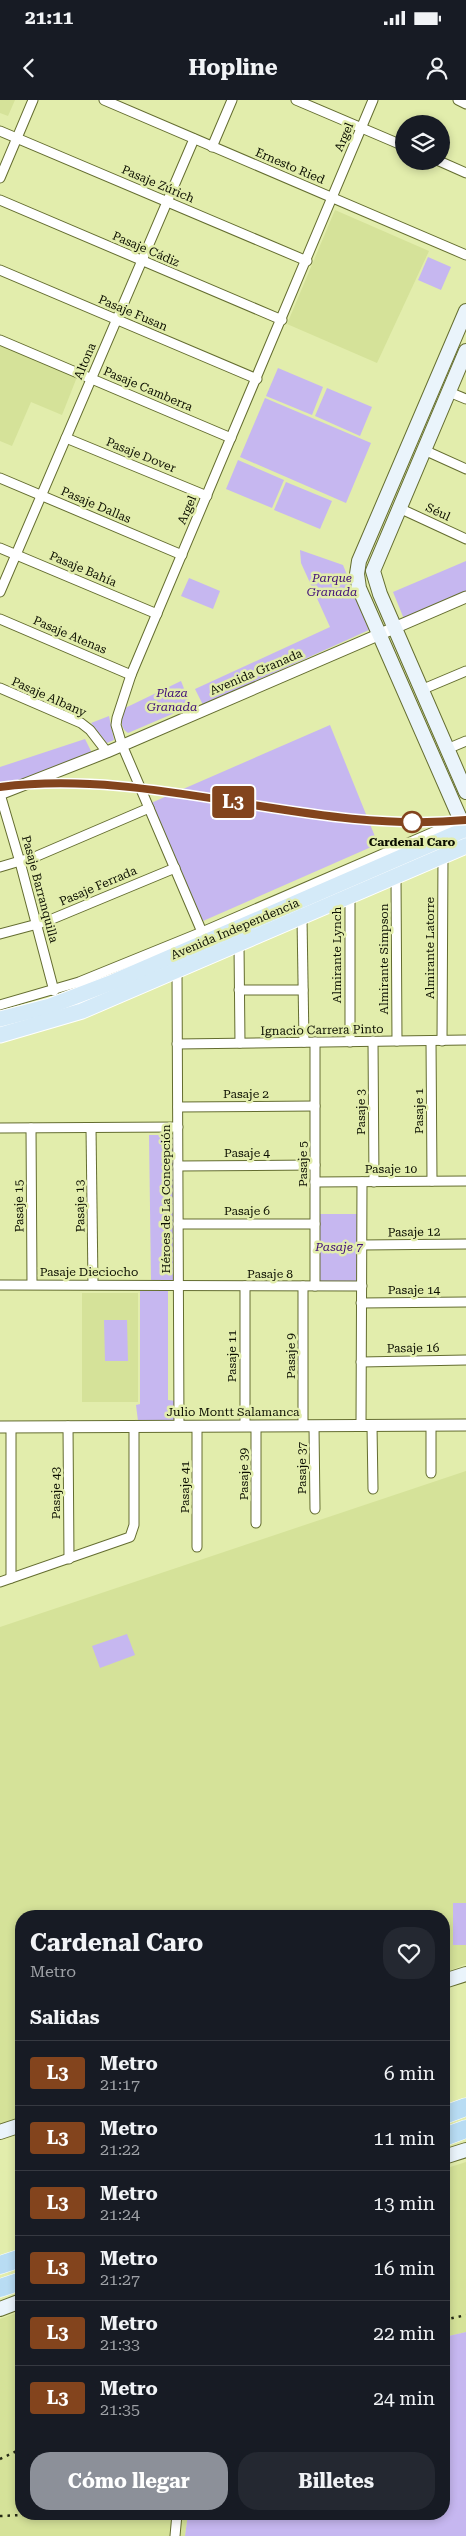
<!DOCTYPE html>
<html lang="es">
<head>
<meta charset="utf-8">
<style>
  :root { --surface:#171b24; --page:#242831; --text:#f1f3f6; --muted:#9ea1a6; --line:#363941; --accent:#8c9099 }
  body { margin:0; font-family:"Roboto Serif",serif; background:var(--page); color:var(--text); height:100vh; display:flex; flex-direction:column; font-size:19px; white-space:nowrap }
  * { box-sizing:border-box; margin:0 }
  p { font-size:16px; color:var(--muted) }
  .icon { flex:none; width:28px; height:28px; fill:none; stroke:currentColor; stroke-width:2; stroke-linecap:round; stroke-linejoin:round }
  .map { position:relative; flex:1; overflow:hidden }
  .sheet { position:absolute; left:15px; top:1810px; width:435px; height:610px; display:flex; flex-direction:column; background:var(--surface); border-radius:20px; box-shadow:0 2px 8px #0003 }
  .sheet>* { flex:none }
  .badge { padding:0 10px; border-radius:4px; font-size:18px; line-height:32px }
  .controls { position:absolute; left:395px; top:15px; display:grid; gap:10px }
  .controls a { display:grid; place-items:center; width:55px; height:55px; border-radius:50%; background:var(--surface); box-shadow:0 2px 8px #0003; font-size:25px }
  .map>.badge { position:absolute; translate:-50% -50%; box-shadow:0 0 0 2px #fff }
  h2 { padding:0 15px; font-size:19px; line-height:45px }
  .round { display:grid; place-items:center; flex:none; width:52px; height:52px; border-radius:20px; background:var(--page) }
  .overview { display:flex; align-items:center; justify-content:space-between; height:85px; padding:0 15px }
  h1 { font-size:24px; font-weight:700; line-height:38px }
  .button { display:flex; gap:10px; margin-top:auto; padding:10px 15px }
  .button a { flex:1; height:58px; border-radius:20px; background:var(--accent); color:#fff; font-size:20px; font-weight:700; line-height:58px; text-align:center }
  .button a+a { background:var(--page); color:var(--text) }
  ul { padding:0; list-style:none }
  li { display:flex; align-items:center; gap:15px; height:65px; padding:0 15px; border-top:1px solid var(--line) }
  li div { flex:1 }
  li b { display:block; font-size:19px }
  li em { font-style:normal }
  li .badge { min-width:55px; font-weight:700; text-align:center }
  .status { display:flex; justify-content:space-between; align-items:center; height:35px; padding:0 25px; background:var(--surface); direction:ltr }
  .status svg { height:14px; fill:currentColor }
  header { display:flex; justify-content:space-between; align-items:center; height:65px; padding:0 15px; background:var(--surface); font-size:22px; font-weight:700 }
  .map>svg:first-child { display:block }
  .built { fill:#d5e299 }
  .green { fill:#c6b7f0 }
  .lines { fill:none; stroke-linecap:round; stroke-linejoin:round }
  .minor-casing { stroke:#646d30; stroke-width:11 }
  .tertiary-casing { stroke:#646d30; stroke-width:13 }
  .secondary-casing { stroke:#646d30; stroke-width:16 }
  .primary-casing { stroke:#fff; stroke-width:17 }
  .motorway-casing { stroke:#fff; stroke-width:19 }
  .minor { stroke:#fff; stroke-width:9 }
  .tertiary { stroke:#fff; stroke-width:11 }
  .secondary { stroke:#eaf4fb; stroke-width:14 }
  .primary { stroke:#d4eaf8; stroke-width:15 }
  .motorway { stroke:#b8dcf3; stroke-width:18 }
  .rail { stroke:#262a15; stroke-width:2.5; stroke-dasharray:2.5 5; stroke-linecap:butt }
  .line-casing { stroke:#fff; stroke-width:11 }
  .line { stroke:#83441d; stroke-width:8 }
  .stop-dot { fill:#fff; stroke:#83441d; stroke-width:2.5 }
  .labels { text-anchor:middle; stroke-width:5; stroke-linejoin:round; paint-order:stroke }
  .street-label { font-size:12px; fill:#0c0f00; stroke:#e2edac }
  .park-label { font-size:12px; font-style:italic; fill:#3d0a77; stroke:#e2edac }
  .stop-label { font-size:12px; font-weight:bold; fill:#0c0f00; stroke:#e2edac }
</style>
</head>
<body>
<div class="status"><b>21:11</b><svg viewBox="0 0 49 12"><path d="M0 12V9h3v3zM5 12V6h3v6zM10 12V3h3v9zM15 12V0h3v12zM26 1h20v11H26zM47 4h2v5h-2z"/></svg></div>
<header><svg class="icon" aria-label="back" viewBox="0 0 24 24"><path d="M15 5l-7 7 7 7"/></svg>Hopline<svg class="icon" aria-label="person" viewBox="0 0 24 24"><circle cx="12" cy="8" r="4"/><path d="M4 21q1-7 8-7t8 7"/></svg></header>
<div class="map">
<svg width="466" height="2436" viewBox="0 0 466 2436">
  <rect width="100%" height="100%" fill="#e2edac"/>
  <g class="built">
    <path d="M0,0H15L8,16L0,13Z"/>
    <path d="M335,110L429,151L377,263L287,224Z"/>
    <path d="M0,245L77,277L62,315L31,302L12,346L0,341Z"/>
    <rect x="82" y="1193" width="56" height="109"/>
    <path d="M466,1371V1864L444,1873V1816H21V2022L0,2029V1527Z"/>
    <path d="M466,2062V2232L444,2237V2069Z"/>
    <path d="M21,2211V2414H188L185,2436H0V2219Z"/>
  </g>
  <g class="green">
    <path d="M428,157L451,167L441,190L418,180Z"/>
    <path d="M278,268L323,287L312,315L266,296Z"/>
    <path d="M327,288L372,307L360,336L315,316Z"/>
    <path d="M265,298L371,343L346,403L240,357Z"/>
    <path d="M238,360L284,380L272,408L226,389Z"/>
    <path d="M286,382L332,401L320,429L274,410Z"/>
    <path d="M300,450L343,465L369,530L203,605L195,589L330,527L301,463Z"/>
    <path d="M466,461V493L404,519L393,492Z"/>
    <path d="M189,478L220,491L213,509L181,496Z"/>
    <path d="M181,581L191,606L128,633C119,627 122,619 123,609Z"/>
    <path d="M109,616L114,640L107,643L91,623Z"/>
    <path d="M330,625L378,744L203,821L151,703Z"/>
    <path d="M85,639L92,653L0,690V667Z"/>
    <path d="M149,1035H176L178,1180L151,1181Z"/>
    <rect x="320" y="1114" width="39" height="67"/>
    <path d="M140,1191H168V1300L176,1301V1320L171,1323L138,1321L136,1305L140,1304Z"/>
    <path d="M104,1220H127L128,1261H105Z"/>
    <path d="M127,1534L135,1555L100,1568L92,1546Z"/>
    <rect x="453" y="1803" width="13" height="42"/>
    <path d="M466,2232V2436H185L188,2414H444V2237Z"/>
  </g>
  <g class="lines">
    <g class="minor-casing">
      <g id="minor">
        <path d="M104,0L466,155"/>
        <path d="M296,0L404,46"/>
        <path d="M458,0L466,4"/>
        <path d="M0,31L307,161"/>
        <path d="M212,47L232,0"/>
        <path d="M439,61L466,73"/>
        <path d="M0,78L33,0"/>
        <path d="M0,100L282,220"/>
        <path d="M0,170L257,279"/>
        <path d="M0,240L231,338"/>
        <path d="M449,292L466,299"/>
        <path d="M66,338L207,396"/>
        <path d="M424,350L466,369"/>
        <path d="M0,378L182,455"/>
        <path d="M399,408L466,439"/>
        <path d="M0,448L157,514"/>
        <path d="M0,492L194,39"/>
        <path d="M0,519L131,575"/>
        <path d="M0,588L81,623L90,630L107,652"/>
        <path d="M421,590L466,571"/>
        <path d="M447,649L466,641"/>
        <path d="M0,694L20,762L54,891"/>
        <path d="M0,767L37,756L149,708"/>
        <path d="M396,777L397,941"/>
        <path d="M350,797V942"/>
        <path d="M302,818L304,942"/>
        <path d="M202,832L122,645L116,625L117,618L131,575L373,0"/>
        <path d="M0,834L45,822L175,768"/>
        <path d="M239,845L240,943"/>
        <path d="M177,871L179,1326"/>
        <path d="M239,890H303"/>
        <path d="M0,905L79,882L202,832L466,718"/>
        <path d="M373,941L374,1082"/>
        <path d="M431,941L432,1081"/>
        <path d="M442,941L443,756"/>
        <path d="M315,942V1186"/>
        <path d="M177,944L466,940"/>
        <path d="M178,1007L315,1006"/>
        <path d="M0,1028L178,1027"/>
        <path d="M31,1028L32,1184"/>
        <path d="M91,1028L93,1184"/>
        <path d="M178,1066L315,1065"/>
        <path d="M315,1082L466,1081"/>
        <path d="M178,1124H315"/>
        <path d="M362,1145L466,1144"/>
        <path d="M0,1185L362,1186"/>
        <path d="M303,1186V1326"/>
        <path d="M361,1203L466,1202"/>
        <path d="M361,1262L466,1260"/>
        <path d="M68,1326L69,1459"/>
        <path d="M245,1326V1186"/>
        <path d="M256,1326V1423"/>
        <path d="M314,1326L315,1409"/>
        <path d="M361,1326L362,1082"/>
        <path d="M372,1326L373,1389"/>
        <path d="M11,1327V1478"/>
        <path d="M431,1373V1325"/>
        <path d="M197,1447V1326"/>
        <path d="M0,1482L130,1437L134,1425V1326"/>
        <path d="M175,2436L177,2414"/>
      </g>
    </g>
    <g class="tertiary-casing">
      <g id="tertiary">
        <path d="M0,694L107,652L466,497"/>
        <path d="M0,1327L466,1325"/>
      </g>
    </g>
    <g class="secondary-casing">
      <g id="secondary">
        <path d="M466,211L359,461L357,474L359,488L466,732"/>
        <path d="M466,251L373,471L380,494L466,692"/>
        <path d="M444,1881L466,1874"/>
        <path d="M0,2032L21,2025"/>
        <path d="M444,2057L466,2050"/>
        <path d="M0,2209L21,2201"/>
      </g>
    </g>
    <g class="primary-casing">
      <g id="primary">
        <path d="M0,919L50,906L113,882L466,729"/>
        <path d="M0,935L82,911L466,746"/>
      </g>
    </g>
    <g class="motorway-casing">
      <g id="motorway">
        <path d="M444,2015L466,2007"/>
        <path d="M444,2037L466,2029"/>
        <path d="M0,2165L21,2158"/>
        <path d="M0,2188L21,2181"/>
      </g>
    </g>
    <use href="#minor" class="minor"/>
    <use href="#tertiary" class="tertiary"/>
    <use href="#secondary" class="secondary"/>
    <use href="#primary" class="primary"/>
    <use href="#motorway" class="motorway"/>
    <g class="rail">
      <path d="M444,2220L466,2215"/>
      <path d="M0,2359L21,2349"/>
      <path d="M0,2416L41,2414"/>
    </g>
  </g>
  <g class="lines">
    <g class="line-casing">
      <path id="line" d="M0,687C156,667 309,735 466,720"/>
    </g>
    <use href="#line" class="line"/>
  </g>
  <circle class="stop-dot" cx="412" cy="722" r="10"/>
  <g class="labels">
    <g class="street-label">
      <text transform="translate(344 37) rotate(-67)" y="4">Argel</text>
      <text transform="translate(290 66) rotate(23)" y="4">Ernesto Ried</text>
      <text transform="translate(158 84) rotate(23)" y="4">Pasaje Zúrich</text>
      <text transform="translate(146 149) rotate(23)" y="4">Pasaje Cádiz</text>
      <text transform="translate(133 213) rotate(23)" y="4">Pasaje Fusan</text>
      <text transform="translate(85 261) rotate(-67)" y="4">Altona</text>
      <text transform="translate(148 289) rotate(23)" y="4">Pasaje Camberra</text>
      <text transform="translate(141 355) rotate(22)" y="4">Pasaje Dover</text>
      <text transform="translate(96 405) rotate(23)" y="4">Pasaje Dallas</text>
      <text transform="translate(187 410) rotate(-67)" y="4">Argel</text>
      <text transform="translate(438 412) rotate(25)" y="4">Séul</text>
      <text transform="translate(83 469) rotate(23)" y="4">Pasaje Bahía</text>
      <text transform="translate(70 535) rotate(23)" y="4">Pasaje Atenas</text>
      <text transform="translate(256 572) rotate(-23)" y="4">Avenida Granada</text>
      <text transform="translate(49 597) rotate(24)" y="4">Pasaje Albany</text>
      <text transform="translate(98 786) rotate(-23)" y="4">Pasaje Ferrada</text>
      <text transform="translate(40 789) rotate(75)" y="4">Pasaje Barranquilla</text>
      <text transform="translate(235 829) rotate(-23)" y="4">Avenida Independencia</text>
      <text transform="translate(430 848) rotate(-90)" y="4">Almirante Latorre</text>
      <text transform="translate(337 855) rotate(-90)" y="4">Almirante Lynch</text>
      <text transform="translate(384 859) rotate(-90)" y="4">Almirante Simpson</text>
      <text transform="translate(322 930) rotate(-1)" y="4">Ignacio Carrera Pinto</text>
      <text x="246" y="998">Pasaje 2</text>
      <text transform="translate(419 1011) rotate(-90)" y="4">Pasaje 1</text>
      <text transform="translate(361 1012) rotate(-90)" y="4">Pasaje 3</text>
      <text x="247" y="1057">Pasaje 4</text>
      <text transform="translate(303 1064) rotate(-90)" y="4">Pasaje 5</text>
      <text x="391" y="1073">Pasaje 10</text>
      <text transform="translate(166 1099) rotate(-90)" y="4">Héroes de La Concepción</text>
      <text transform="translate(19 1106) rotate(-91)" y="4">Pasaje 15</text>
      <text transform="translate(80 1106) rotate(-91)" y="4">Pasaje 13</text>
      <text x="247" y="1115">Pasaje 6</text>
      <text transform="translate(414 1132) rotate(-1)" y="4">Pasaje 12</text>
      <text x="89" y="1176">Pasaje Dieciocho</text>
      <text x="270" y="1178">Pasaje 8</text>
      <text x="414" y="1194">Pasaje 14</text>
      <text transform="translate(413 1248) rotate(-1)" y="4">Pasaje 16</text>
      <text transform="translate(232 1256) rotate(-90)" y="4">Pasaje 11</text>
      <text transform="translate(291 1256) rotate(-90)" y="4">Pasaje 9</text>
      <text x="233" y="1316">Julio Montt Salamanca</text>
      <text transform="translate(302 1368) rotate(-90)" y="4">Pasaje 37</text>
      <text transform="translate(244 1374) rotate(-90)" y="4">Pasaje 39</text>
      <text transform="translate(185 1387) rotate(-90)" y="4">Pasaje 41</text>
      <text transform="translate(56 1393) rotate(-90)" y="4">Pasaje 43</text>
    </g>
    <g class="park-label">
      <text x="332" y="482">Parque<tspan x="332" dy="14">Granada</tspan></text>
      <text x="172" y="597">Plaza<tspan x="172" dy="14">Granada</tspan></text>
      <text x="339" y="1151">Pasaje 7</text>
    </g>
    <g class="stop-label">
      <text x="412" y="746">Cardenal Caro</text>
    </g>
  </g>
</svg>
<div class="controls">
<a><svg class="icon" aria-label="layers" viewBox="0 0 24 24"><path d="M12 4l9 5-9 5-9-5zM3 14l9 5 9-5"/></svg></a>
</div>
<b class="badge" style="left:233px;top:702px;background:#83441d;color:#fff">L3</b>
<section class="sheet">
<div class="overview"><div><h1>Cardenal Caro</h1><p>Metro</p></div><a class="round"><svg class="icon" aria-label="heart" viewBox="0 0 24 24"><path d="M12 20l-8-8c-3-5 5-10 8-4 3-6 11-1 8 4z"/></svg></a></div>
<h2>Salidas</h2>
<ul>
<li><span class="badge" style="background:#83441d;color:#fff">L3</span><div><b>Metro</b><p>21:17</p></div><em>6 min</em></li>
<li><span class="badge" style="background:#83441d;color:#fff">L3</span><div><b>Metro</b><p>21:22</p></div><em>11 min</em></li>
<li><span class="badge" style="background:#83441d;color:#fff">L3</span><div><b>Metro</b><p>21:24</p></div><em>13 min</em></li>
<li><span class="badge" style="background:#83441d;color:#fff">L3</span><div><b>Metro</b><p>21:27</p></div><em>16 min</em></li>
<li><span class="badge" style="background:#83441d;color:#fff">L3</span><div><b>Metro</b><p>21:33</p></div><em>22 min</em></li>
<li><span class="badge" style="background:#83441d;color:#fff">L3</span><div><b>Metro</b><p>21:35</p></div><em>24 min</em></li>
</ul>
<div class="button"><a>Cómo llegar</a><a>Billetes</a></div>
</section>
</div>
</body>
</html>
